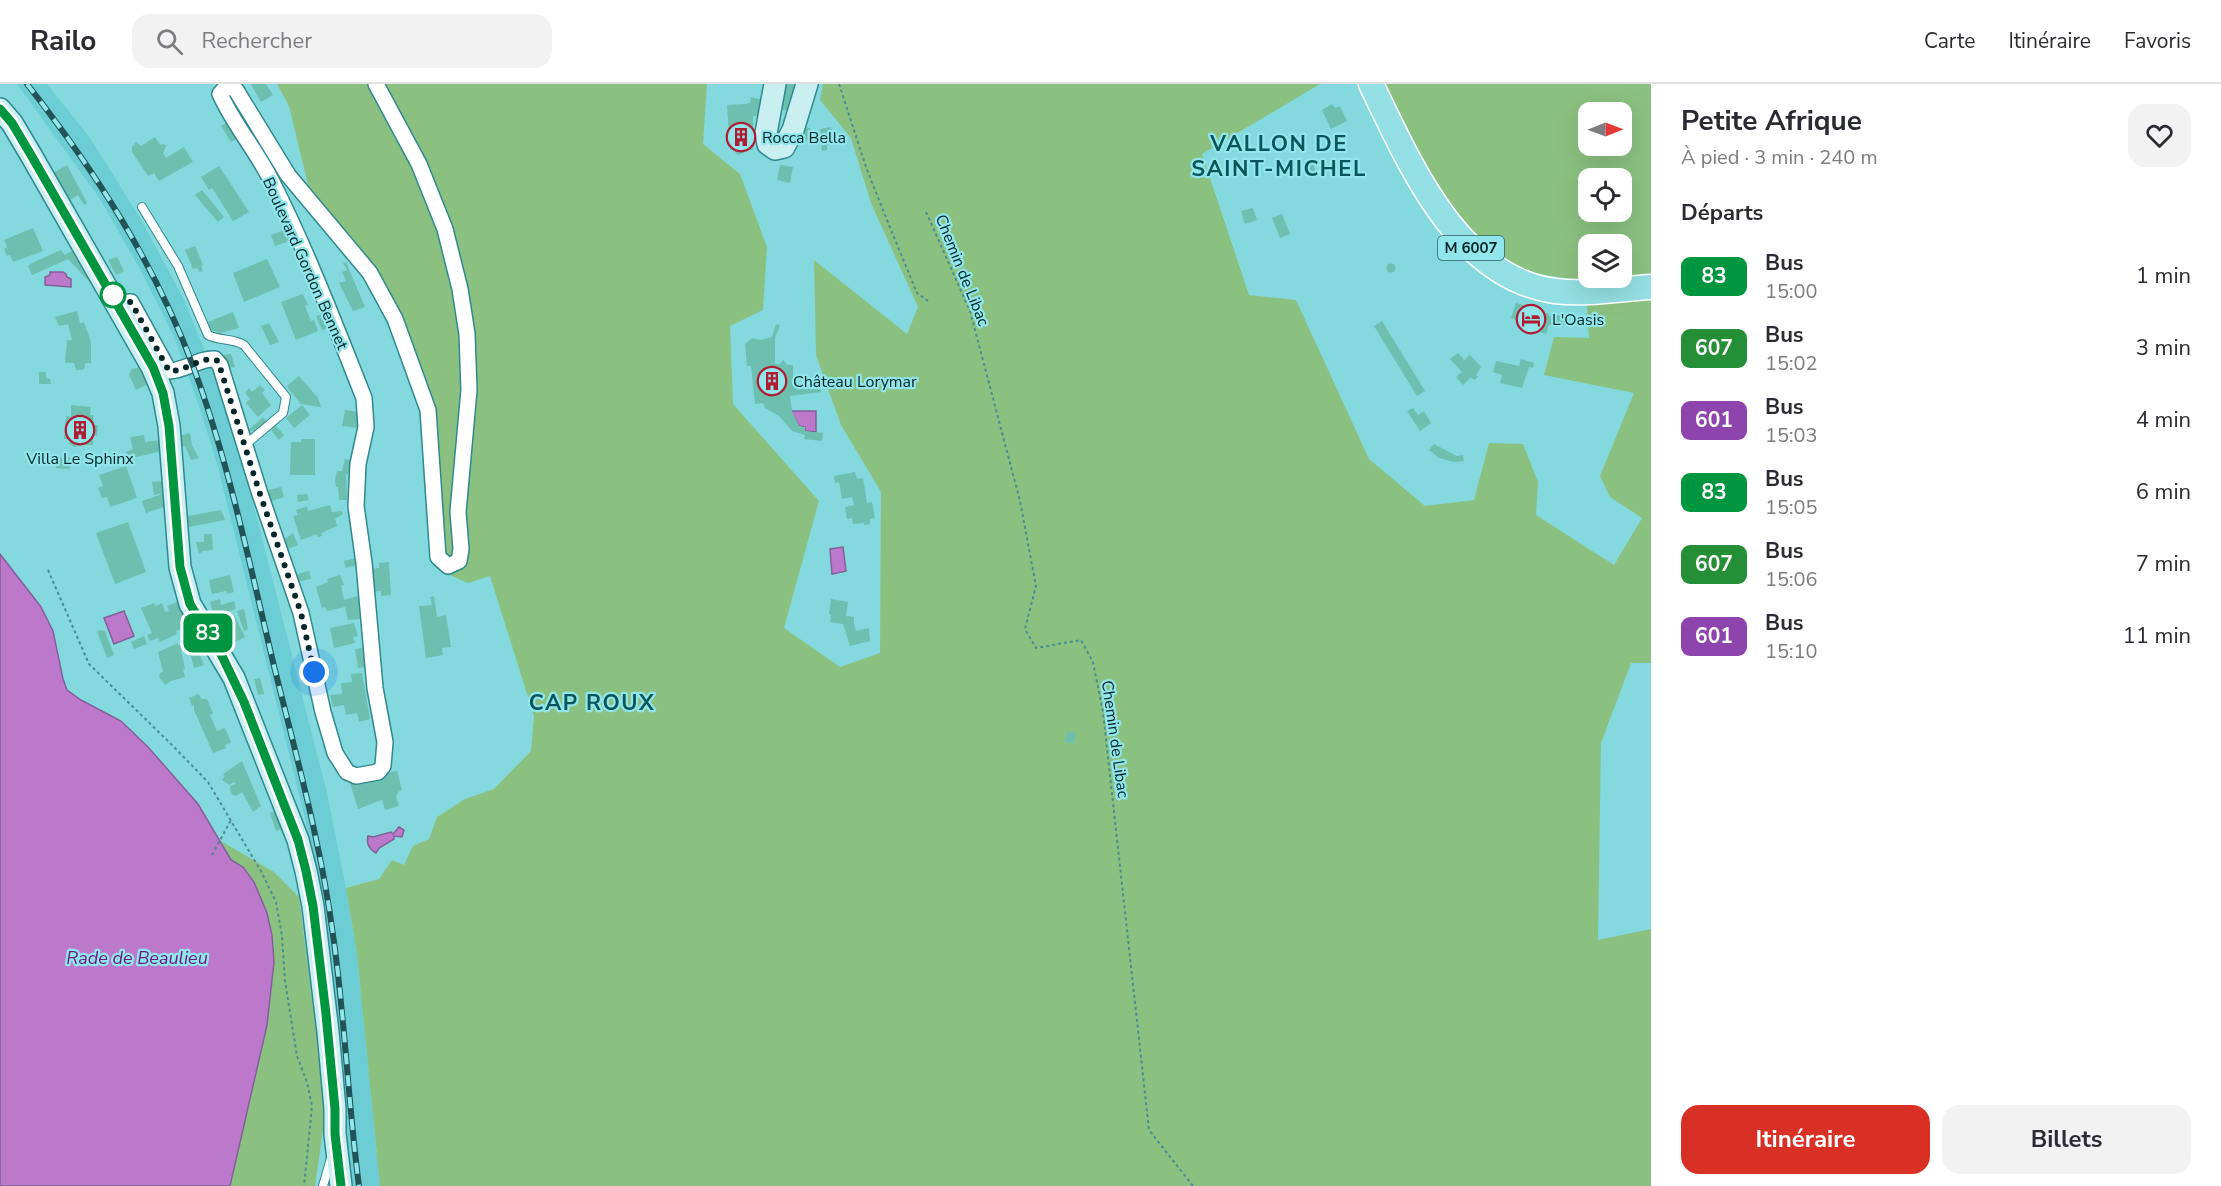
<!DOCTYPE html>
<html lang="fr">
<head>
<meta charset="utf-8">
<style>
  :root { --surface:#fff; --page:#f2f2f3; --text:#2b2b33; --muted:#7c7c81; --line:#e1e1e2; --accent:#d93025 }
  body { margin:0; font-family:"Nunito Sans",sans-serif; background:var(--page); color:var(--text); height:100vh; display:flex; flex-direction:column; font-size:22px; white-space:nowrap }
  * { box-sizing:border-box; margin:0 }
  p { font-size:20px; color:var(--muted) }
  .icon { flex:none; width:33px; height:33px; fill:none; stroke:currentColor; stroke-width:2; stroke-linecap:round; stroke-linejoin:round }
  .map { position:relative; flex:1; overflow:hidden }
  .details { display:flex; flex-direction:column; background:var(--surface); width:570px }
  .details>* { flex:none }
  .badge { padding:0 12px; border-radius:9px; font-size:21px; line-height:39px }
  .needle { width:39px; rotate:89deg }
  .controls { position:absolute; left:1578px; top:18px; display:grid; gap:12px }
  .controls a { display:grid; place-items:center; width:54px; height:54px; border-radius:12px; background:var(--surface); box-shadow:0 6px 24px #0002; font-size:30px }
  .you { position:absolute; width:30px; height:30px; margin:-15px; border:4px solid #fff; border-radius:50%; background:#1a73e8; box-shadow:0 0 0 9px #1a73e833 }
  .map>.badge { position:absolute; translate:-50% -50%; box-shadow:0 0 0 3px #fff }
  h2 { padding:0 30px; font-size:22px; line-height:54px }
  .round { display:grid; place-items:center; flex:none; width:63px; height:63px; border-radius:18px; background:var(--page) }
  .overview { display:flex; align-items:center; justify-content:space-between; height:102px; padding:0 30px }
  h1 { font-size:28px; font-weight:700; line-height:45px }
  .action { display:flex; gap:12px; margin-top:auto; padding:12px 30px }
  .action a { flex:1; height:69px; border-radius:18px; background:var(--accent); color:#fff; font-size:24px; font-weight:700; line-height:69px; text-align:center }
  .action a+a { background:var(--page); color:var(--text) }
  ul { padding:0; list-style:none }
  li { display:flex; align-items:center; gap:18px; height:72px; padding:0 30px }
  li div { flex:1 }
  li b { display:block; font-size:22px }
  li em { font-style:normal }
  li .badge { min-width:66px; font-weight:700; text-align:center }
  header { display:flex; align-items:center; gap:36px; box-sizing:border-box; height:84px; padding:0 30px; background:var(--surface); border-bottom:2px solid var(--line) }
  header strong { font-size:28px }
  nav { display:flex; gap:33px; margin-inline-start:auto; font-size:21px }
  .search { width:420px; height:54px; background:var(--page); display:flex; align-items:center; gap:15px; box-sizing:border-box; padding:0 21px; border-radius:18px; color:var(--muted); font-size:22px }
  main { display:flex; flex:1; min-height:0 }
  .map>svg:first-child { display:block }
  .built { fill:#6cced4 }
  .green { fill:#8bc180; fill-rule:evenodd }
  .water { fill:#bc78cb; stroke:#84609a; stroke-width:1.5 }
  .building { fill:#6dbfaf }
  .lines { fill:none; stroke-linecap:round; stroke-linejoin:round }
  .lane-casing { stroke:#2f898e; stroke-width:10 }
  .street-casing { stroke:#2f898e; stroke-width:18 }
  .secondary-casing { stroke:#2f898e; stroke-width:24 }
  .primary-casing { stroke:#fff; stroke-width:27 }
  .path { stroke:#4b8c90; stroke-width:2; stroke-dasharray:3 3; stroke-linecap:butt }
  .lane { stroke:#fff; stroke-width:8 }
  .street { stroke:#fff; stroke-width:15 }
  .secondary { stroke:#c9eff1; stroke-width:21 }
  .primary { stroke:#94dfe3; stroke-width:24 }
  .rail-casing { stroke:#225457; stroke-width:6 }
  .rail { stroke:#90e6eb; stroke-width:4; stroke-dasharray:11; stroke-linecap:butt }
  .line-casing { stroke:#fff; stroke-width:14 }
  .line { stroke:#009640; stroke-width:9 }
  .walk { stroke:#012729; stroke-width:6; stroke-dasharray:0 10.8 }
  .stop-dot { fill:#fff; stroke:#009640; stroke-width:3 }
  .labels { text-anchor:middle; stroke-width:4.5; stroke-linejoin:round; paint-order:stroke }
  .shield { fill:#90e6eb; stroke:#2c6063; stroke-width:1.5 }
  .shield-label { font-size:15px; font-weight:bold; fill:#012729 }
  .poi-label { font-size:16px; fill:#012729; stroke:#90e6eb; text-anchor:start }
  .street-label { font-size:16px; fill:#012729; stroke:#90e6eb }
  .water-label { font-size:18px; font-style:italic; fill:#6d177e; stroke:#90e6eb }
  .district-label { font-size:22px; font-weight:bold; letter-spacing:1.5px; fill:#095559; stroke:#90e6eb }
</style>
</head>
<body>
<header>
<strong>Railo</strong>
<div class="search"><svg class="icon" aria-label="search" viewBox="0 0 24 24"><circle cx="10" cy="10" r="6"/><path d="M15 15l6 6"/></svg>Rechercher</div>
<nav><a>Carte</a><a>Itinéraire</a><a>Favoris</a></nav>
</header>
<main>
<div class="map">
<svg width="1651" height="1102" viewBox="0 0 1651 1102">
  <rect width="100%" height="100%" fill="#83d9de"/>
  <path class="built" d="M17,0H47L90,54L142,137L183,214L213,286L240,368L327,709L346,804L357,870L380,1102H351L332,889L321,809L312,763L217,379L197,316L174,253L141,187L100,115Z"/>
  <g class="green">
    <path d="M277,0H707L703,60L740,90L767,163L763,226L730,242L733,320L819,417L784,544L840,583L880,569L881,408L841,341L816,271L814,176L907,250L918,223L871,119L851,54L820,16L823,0H1320L1202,70L1249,211L1296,216L1369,375L1425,422L1474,416L1489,359L1523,360L1538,398L1536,431L1614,481L1642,434L1610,413L1600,392L1634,309L1544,291L1554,253L1589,254L1585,197L1531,189L1491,166L1451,128L1384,0H1651V579H1631L1601,659L1598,856L1651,845V1102H380L357,870L346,804L379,795L392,776L404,781L413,762L429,755L437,733L465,715L494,705L531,667L534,632L490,492L468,499L445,489L435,471L423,322L391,237L360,185L316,134L289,22ZM1588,28H1622V62H1588ZM1588,94H1622V128H1588ZM1588,160H1622V194H1588Z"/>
    <path d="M219,756L274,788L299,813L326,1025L315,1102H230L267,941L274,878L272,851L267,829L254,798L243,783L231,776Z"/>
  </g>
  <g class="water">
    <path d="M50,188H63L66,190L67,193L71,195V203L45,201V193L50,191Z"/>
    <path d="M791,327H816V348L805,347V343L799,342Z"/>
    <path d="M843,463L846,487L832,490L830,465Z"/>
    <path d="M0,470L41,523L53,547L63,595L67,606L81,616L121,637L148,663L198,720L231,776L243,783L254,798L267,829L272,851L274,878L267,941L230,1102H0Z"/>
    <path d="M124,527L134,552L114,560L104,534Z"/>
    <path d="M399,743L404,746L402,753L394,752V755L379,764L376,769C369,765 366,760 368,752L373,753L391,748L393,750Z"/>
  </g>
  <g class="building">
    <path d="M251,0H266L273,11L261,18Z"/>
    <path d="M785,0H799L792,28L780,25Z"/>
    <path d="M751,13L763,16L760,32H753V66H745L744,69L738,71L733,66H730L727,21L746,20L750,19Z"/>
    <path d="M1332,20L1335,24L1340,22L1347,37L1331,45L1322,26Z"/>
    <path d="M227,38L237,55L231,58L221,42Z"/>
    <path d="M804,42L811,45L807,57L800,54Z"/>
    <path d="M831,43L834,60L827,61V66L822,67L820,45Z"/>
    <path d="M155,53L160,61L164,60L166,62L163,69L166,74L184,63L193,78L159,97L154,89L148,92L132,68V63L136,58L141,62Z"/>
    <path d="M1313,79L1317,93L1311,95L1306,81Z"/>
    <path d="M67,81L87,119L84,121L78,111L67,118L52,90Z"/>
    <path d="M780,81L793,83L790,99L777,96Z"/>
    <path d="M219,82L249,128L233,137L212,104L209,106L201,93Z"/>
    <path d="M202,106L224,133L218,138L195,111Z"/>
    <path d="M1253,124L1257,136L1245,140L1241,127Z"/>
    <path d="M1282,130L1290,150L1280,154L1272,134Z"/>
    <path d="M33,144L43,167L13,178L10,171L7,172L4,165L7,163L4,156Z"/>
    <path d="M285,146L289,157L275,162L271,151Z"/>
    <path d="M195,162L203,181L201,182L203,187L199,188L198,184L193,185L185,166Z"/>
    <path d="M75,165L97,206L68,175L32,191L28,182L32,179L61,166L65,171Z"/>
    <path d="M117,173L124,187L116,191L108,176Z"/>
    <path d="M267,175L280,203L244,218L233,189Z"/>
    <path d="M346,178L365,223L353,227L339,199L346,197L342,188L347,186L343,179Z"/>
    <circle cx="1391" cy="184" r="4.5"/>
    <path d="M303,210L308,221L305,222L311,237L314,236L318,247L296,256L281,218Z"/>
    <path d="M1516,219L1533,224V226L1549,230V232L1564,231L1565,241H1549L1546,250L1526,244L1527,240L1511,234Z"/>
    <path d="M77,227L80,239L84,238L91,258V279H85V284L82,286H76L74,279H65L67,256H72L68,240L59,242L55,233Z"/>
    <path d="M233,228L239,244L220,249L211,246L208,238Z"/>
    <path d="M322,230L328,244L322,246L316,232Z"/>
    <path d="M1382,237L1425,307L1417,312L1374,242Z"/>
    <path d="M269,239L279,258L270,261L261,242Z"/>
    <path d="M776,240L780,241L775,254V280H780L783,276L787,281H793V301L820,298L821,308L790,312L792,327L799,342L805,343V347L823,349L822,357L804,355L805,351L792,347L779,332L765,324L763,319L755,320L751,282H747L745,260L752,254L761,256L772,253Z"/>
    <path d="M1458,269L1464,276L1470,271L1481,283L1476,291L1478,293L1474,296L1471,293L1463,301L1456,293L1462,288L1450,275Z"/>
    <path d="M231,270L235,283L229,284L223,271Z"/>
    <path d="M1521,275L1534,279L1533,284L1529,283L1522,304L1500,299L1502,291L1493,288L1496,277L1519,282Z"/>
    <path d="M141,283L148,300L136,306L129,291L132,285Z"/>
    <path d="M39,288H46V294L50,295L51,300H39Z"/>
    <path d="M299,292L318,314L321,323L301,320L289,306L287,302Z"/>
    <path d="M260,301L265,306L262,309L271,321L258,333L246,319L250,315L245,309L249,304L252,308Z"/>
    <path d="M71,321L91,323L90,331H93L94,341H98L97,352L93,351V361H82L74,363L69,359L70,355H64L66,332L71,333Z"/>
    <path d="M302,321L310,331L294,344L286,334Z"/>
    <path d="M1413,324L1418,331L1424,327L1431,339L1420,347L1407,327Z"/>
    <path d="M345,326L359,328V344L342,342Z"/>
    <path d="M263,333L266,337L255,347H247Z"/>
    <path d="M276,342L284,351L279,356L271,346Z"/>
    <path d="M190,349L192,361L199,374L191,376L185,362L179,363L178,352Z"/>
    <path d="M144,351L145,358L161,356L162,367L128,375L126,368L133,365L130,353Z"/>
    <path d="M301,355H315V391H290L291,358H301Z"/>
    <path d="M1434,360L1457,372L1463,371L1464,377L1454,378L1439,374L1429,366Z"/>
    <path d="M57,373L71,374L73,378L69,385L56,384L54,376Z"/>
    <path d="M345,375L352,376L350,389L346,391L347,416H339L338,403H336L335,395L337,387H342Z"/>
    <path d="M126,382L137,414L110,423L107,413L102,414L98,404L103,402L99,391Z"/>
    <path d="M855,388L857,395L863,394L867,419L872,418L875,434L870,435V440L864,441V439L853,440L852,434L847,435L845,423L854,421L852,413L842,415L839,398L835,399L834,392Z"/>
    <path d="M164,397L166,422L146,429L142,417L165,409L154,411L152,398Z"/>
    <path d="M281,403L284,413L268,418L264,407Z"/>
    <path d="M307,410L309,416L298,418L297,411Z"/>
    <path d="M330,421L332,428L342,427L343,430L335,435L337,442L321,449L322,452L318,453L317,450L301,456L293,432L298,431L296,426L307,422L308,427Z"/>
    <path d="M221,426L225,436L184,444L183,433Z"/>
    <path d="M128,438L146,488L115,500L96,449Z"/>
    <path d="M293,449L298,461L285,466L282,457Z"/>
    <path d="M204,450H212L213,466L203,467L199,470L196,458H204Z"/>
    <path d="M356,474V481L346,484L344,477Z"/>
    <path d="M389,478L391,511L381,512V507L372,508L370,485L379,484V479Z"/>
    <path d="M309,487L311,495L296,498L294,491Z"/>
    <path d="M230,491L234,508L227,510L226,507L212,510L209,496Z"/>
    <path d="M340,491L344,501L341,502L344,516L358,512L360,535L348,536L345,523L327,527L325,523L322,524L316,503L328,498L327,495Z"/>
    <path d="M434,512L437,533L446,531L451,563L442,564L443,571L426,574L419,522L432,521L430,513Z"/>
    <path d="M220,515L221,521L234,517L236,525L214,532L210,518Z"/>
    <path d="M831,515L848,518L846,532L854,533V539L856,547L869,544L870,557L850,562L843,540L830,538L831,531L829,530Z"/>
    <path d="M179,517L187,534L185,535L187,542L176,547L177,550L160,558L158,554L150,557L147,551L152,549L141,524L154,519L155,522L162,519L165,528L169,527L167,522Z"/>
    <path d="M244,525L248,545L244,547L237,527Z"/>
    <path d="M234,531L245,553L228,562L217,539Z"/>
    <path d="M354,539L358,552L353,553L355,559L334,564L330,544Z"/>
    <path d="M101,546L105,547L114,571L107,574L97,547Z"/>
    <path d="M144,552L147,560L134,565L131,558Z"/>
    <path d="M178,559V561H180L185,585H183L185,593L171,597L165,601L159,593L160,589L163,588L158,568Z"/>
    <path d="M362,564L365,583L358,584L355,565Z"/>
    <path d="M198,566L204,581L194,584L190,569Z"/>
    <path d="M362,589L370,635L359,638L357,629L346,631L344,621L333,623L330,611L342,610L341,599L352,598L351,590Z"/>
    <path d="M260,594L264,610L258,611L254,595Z"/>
    <path d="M199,610L201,615H207L213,629L210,631L217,647L225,644L231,658L225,661L226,664L213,669L194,626V621L192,622L189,614Z"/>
    <path d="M1067,647L1076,649L1074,659L1065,658Z"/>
    <path d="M242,677L261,722L253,728L242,708L236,712L232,710L230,706V702L236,700L234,698L229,701L222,696L225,692L223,690Z"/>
    <path d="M387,685L388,689L397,687L402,706L398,708L396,712L399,722L385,726L382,716L358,725L350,699L361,700L374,696Z"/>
    <path d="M275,727L282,745L276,747L270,729Z"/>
  </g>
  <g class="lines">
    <g class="lane-casing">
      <g id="lane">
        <path d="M142,123L178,182L208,251C219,257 233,254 244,261L286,313L283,329L245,361"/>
        <path d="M323,1102L331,1074"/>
      </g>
    </g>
    <g class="street-casing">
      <path id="street" d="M118,219L131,218L169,287C185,287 199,274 215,275L220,281L259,407L301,529L323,628L335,669L347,688L356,692L378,688L383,682L385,658L375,604L364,479L356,422L358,380L366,343L364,314C335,241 307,167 271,96C256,66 234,41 220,10L227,2L236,6L288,91L370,189L395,235L428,326L438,473L448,482L459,477L461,465L458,428L469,306L467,250L460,205L445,145L419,80L376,0"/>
    </g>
    <g class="secondary-casing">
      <g id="secondary">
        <path d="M775,0L766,49L768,60L775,65L784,63L793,46L807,0"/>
        <path d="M0,25L12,39L31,71L152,283L163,309L169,342L180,483L190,520L234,594L298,756L306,787L313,822L328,948L335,1025V1050L341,1102"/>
      </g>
    </g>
    <g class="primary-casing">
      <path id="primary" d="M1371,0C1409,78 1457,194 1555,207C1587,211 1619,205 1651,203"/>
    </g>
    <g class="path">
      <path d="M839,0L867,86L891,146L917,209L928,217"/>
      <path d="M926,128L970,227L1020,417L1036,502L1025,545L1036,564L1081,556L1093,578L1103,628L1149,1046L1193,1102"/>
      <path d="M48,486L89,580L173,662L208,698L262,789L276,818L282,852L285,897L297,972L307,998L312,1022L304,1102"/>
      <path d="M212,771L231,736"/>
    </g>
    <use href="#lane" class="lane"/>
    <use href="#street" class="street"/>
    <use href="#secondary" class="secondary"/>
    <use href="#primary" class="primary"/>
    <g class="rail-casing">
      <path id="rail" d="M27,0C95,87 154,178 193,282C229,379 250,482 274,582C296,671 321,760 333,851C345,934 348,1019 359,1102"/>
    </g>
    <use href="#rail" class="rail"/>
  </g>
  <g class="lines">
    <g class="line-casing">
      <path id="line" d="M0,25L12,39L31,71L153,283L163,309L169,342L180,483L190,520L222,572L244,618L298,756L306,787L313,822L326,930L335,1025V1050L341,1102"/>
    </g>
    <use href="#line" class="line"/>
    <path class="walk" d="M113,211L118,219L131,218L169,287C186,288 202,270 218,277L259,407L301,529L314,588"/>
  </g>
  <defs>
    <g id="building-ring" transform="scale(1.5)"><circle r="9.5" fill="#90e6eb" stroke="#b01d32" stroke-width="1.5"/><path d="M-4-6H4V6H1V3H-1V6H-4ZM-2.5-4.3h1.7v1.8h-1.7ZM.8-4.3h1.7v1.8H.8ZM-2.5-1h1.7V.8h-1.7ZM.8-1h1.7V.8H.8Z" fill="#b01d32"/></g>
    <g id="hotel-ring" transform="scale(1.5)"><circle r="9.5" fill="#90e6eb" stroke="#b01d32" stroke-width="1.5"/><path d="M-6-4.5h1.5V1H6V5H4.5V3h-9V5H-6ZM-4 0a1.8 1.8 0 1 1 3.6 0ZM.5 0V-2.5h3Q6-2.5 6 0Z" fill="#b01d32"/></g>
  </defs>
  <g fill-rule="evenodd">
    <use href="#building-ring" x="741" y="53"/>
    <use href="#hotel-ring" x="1531" y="235"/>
    <use href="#building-ring" x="772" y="297"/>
    <use href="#building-ring" x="80" y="346"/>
  </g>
  <circle class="stop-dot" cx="113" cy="211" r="12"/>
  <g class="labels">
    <rect class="shield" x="1438" y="152" width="66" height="24" rx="4.5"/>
    <g class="shield-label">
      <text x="1471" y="169">M 6007</text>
    </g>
    <g class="poi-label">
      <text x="762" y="59">Rocca Bella</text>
      <text x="1552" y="241">L'Oasis</text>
      <text x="793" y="303">Château Lorymar</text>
      <text x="80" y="380" text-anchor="middle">Villa Le Sphinx</text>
    </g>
    <g class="street-label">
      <text transform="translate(306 179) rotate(66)" y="6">Boulevard Gordon Bennet</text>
      <text transform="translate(963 186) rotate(68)" y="6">Chemin de Libac</text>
      <text transform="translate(1116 655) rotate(82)" y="6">Chemin de Libac</text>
    </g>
    <g class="water-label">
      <text x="137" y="880">Rade de Beaulieu</text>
    </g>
    <g class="district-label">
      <text x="1279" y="67">VALLON DE<tspan x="1279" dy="25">SAINT-MICHEL</tspan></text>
      <text x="592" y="626">CAP ROUX</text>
    </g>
  </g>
</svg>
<div class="controls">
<a><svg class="needle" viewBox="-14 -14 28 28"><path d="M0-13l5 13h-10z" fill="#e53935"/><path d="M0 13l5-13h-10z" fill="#7c7c81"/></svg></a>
<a><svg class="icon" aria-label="locate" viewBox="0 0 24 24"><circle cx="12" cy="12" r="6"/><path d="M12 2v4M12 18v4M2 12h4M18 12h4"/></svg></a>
<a><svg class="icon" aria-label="layers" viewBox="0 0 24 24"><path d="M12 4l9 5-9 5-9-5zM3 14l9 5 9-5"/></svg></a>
</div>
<div class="you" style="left:314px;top:588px"></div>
<b class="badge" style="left:208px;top:549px;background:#009640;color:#fff">83</b>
</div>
<section class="details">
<div class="overview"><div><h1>Petite Afrique</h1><p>À pied · 3 min · 240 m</p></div><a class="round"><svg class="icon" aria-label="heart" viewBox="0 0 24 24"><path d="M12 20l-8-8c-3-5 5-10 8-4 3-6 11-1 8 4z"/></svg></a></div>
<h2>Départs</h2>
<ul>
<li><span class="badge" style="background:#009640;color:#fff">83</span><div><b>Bus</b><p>15:00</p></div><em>1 min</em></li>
<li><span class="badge" style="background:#258f37;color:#fff">607</span><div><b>Bus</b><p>15:02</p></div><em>3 min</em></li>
<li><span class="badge" style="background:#8e44ad;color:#fff">601</span><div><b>Bus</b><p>15:03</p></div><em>4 min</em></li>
<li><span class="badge" style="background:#009640;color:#fff">83</span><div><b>Bus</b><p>15:05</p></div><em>6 min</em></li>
<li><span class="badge" style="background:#258f37;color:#fff">607</span><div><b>Bus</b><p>15:06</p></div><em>7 min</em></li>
<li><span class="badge" style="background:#8e44ad;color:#fff">601</span><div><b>Bus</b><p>15:10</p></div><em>11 min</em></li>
</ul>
<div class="action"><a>Itinéraire</a><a>Billets</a></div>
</section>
</main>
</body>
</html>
